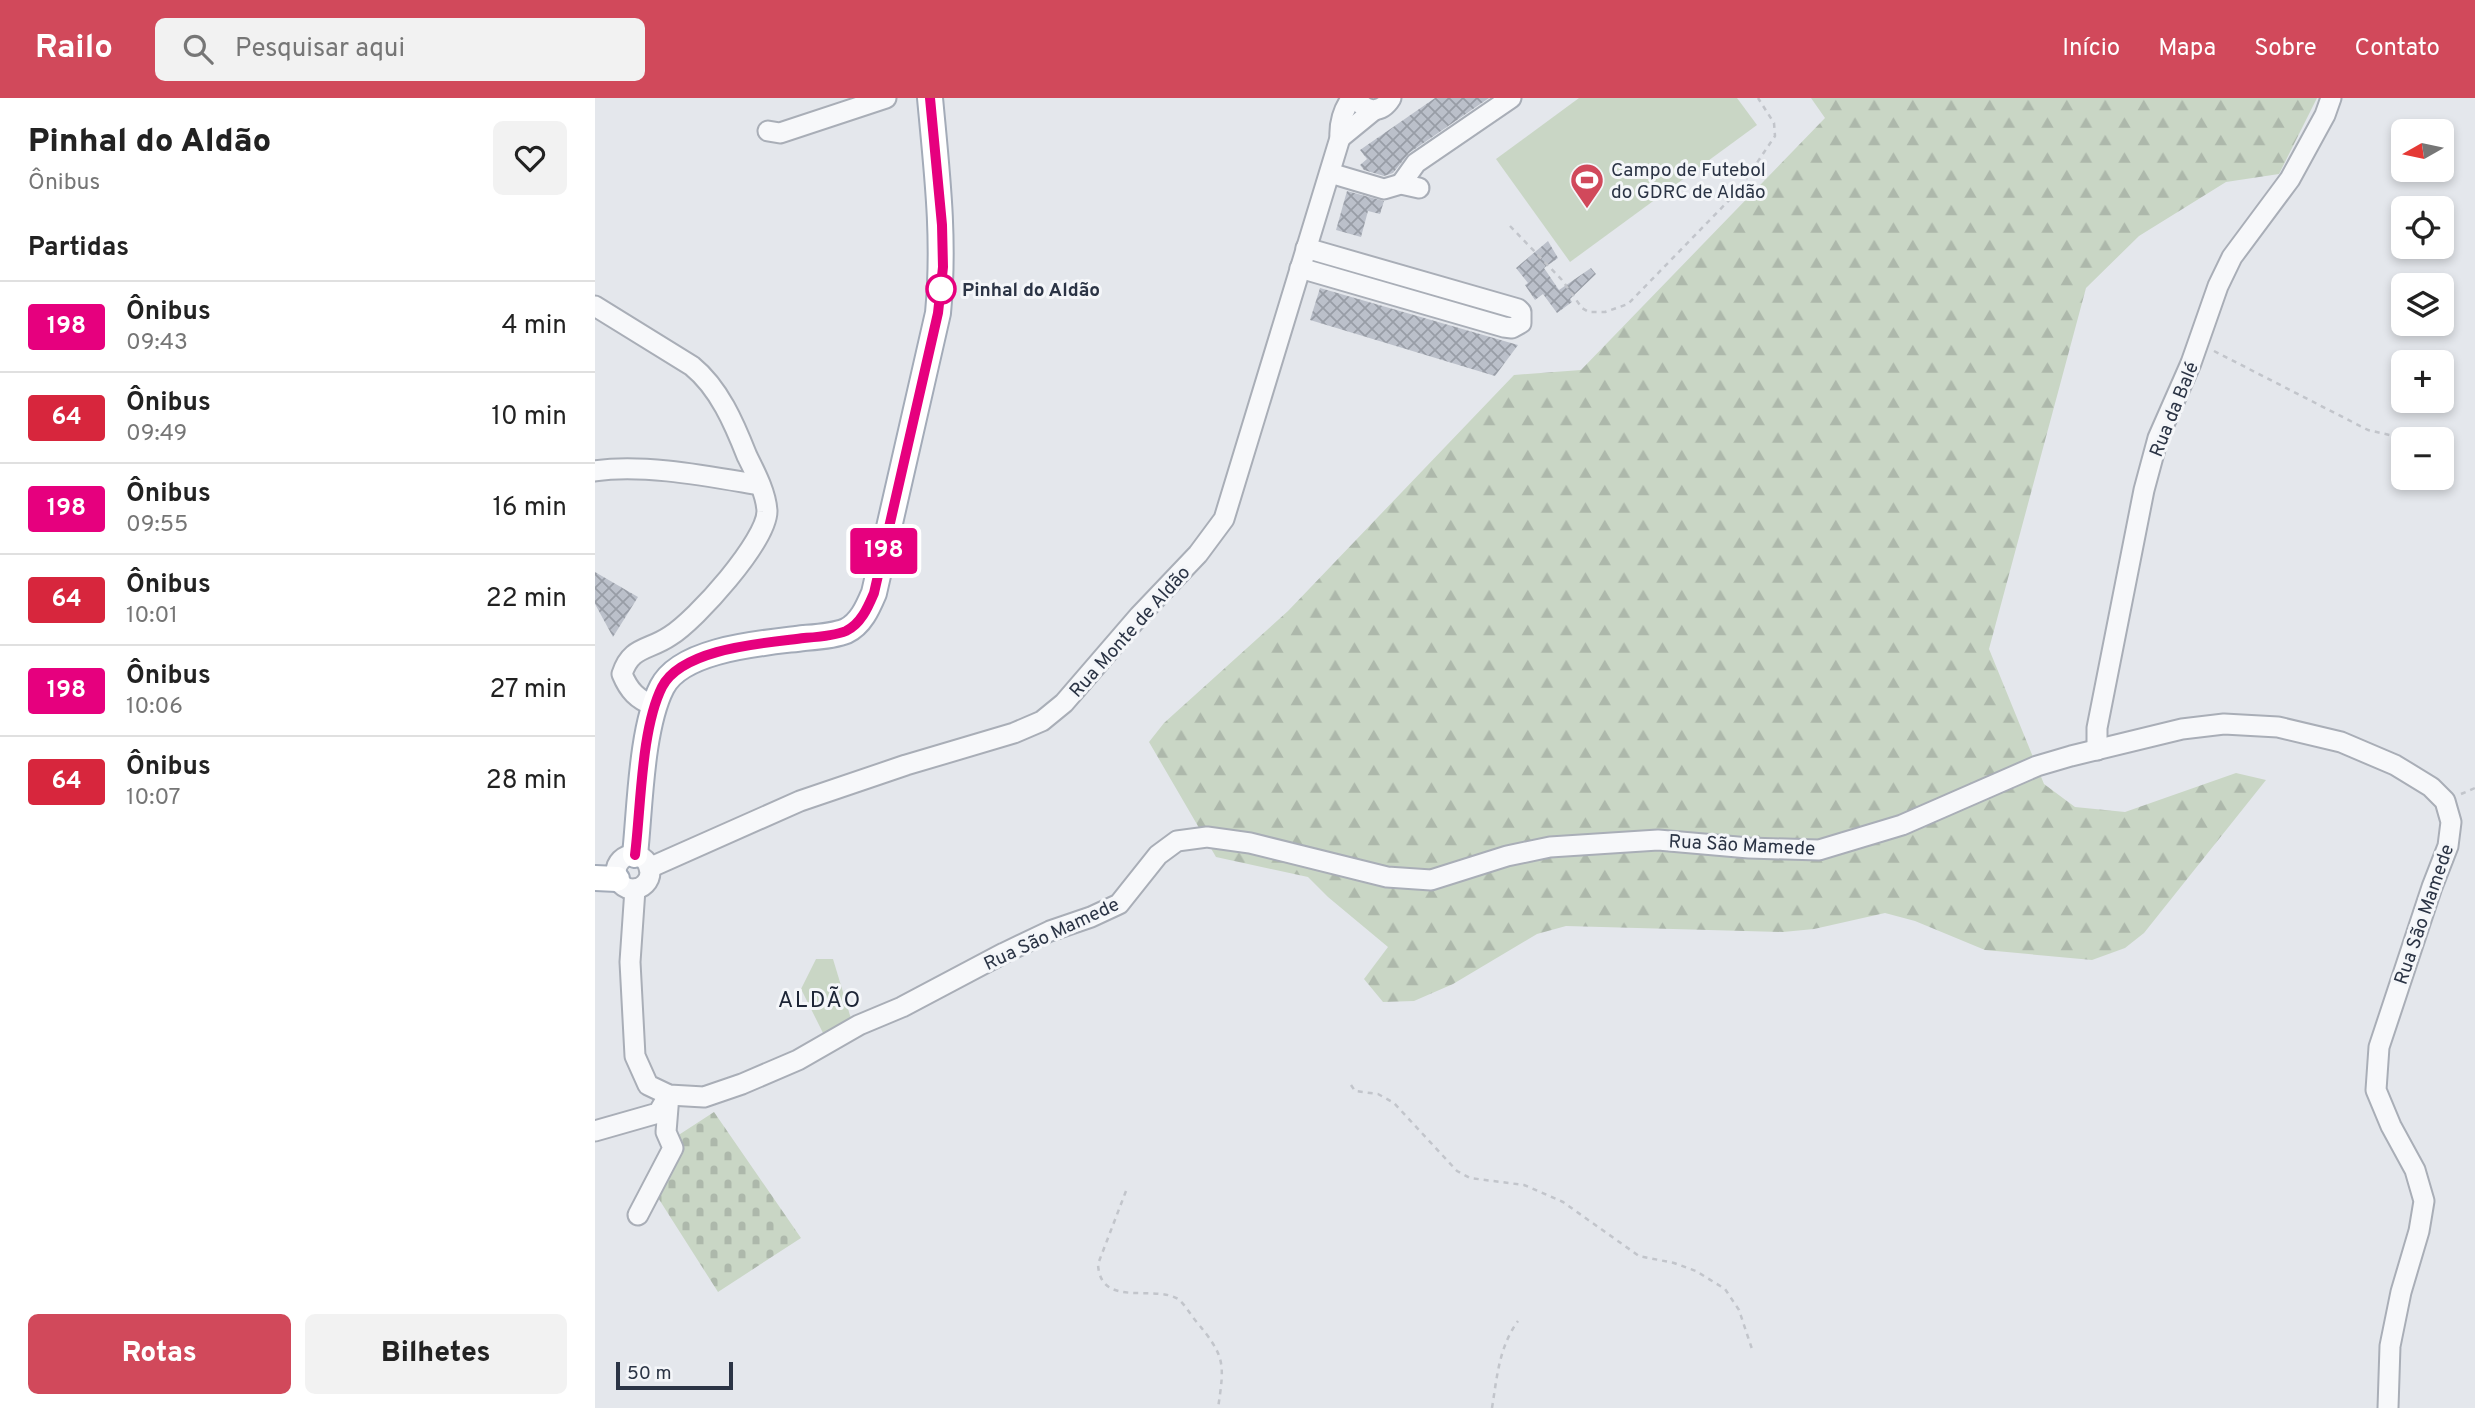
<!DOCTYPE html>
<html lang="pt">
<head>
<meta charset="utf-8">
<style>
  :root { --surface:#fff; --page:#f2f2f2; --text:#222; --muted:#767676; --line:#e0e0e0; --accent:#d1495b }
  body { margin:0; font-family:Overpass,sans-serif; background:var(--page); color:var(--text); height:100vh; display:flex; flex-direction:column; font-size:26px; white-space:nowrap }
  * { box-sizing:border-box; margin:0 }
  p { font-size:23px; color:var(--muted) }
  .icon { flex:none; width:38px; height:38px; fill:none; stroke:currentColor; stroke-width:2; stroke-linecap:round; stroke-linejoin:round }
  .map { position:relative; flex:1; overflow:hidden }
  .side { display:flex; flex-direction:column; background:var(--surface); width:595px }
  .side>* { flex:none }
  .badge { padding:0 14px; border-radius:5px; font-size:24px; line-height:46px }
  .needle { width:46px; rotate:261deg }
  .tools { position:absolute; left:1796px; top:21px; display:grid; gap:14px }
  .tools a { display:grid; place-items:center; width:63px; height:63px; border-radius:10px; background:var(--surface); box-shadow:0 4px 10px #0003; font-size:35px }
  .scale { position:absolute; left:21px; bottom:18px; width:117px; box-sizing:border-box; padding-left:7px; border:4px solid #2b3445; border-top:0; font-size:19px; line-height:24px; white-space:nowrap; color:#2b3445; -webkit-text-stroke:5px #f4f6f9; paint-order:stroke }
  .map>.badge { position:absolute; translate:-50% -50%; box-shadow:0 0 0 4px #fff }
  h2 { padding:0 28px; font-size:26px; line-height:63px }
  .round { display:grid; place-items:center; flex:none; width:74px; height:74px; border-radius:10px; background:var(--page) }
  .headline { display:flex; align-items:center; justify-content:space-between; height:119px; padding:0 28px }
  h1 { font-size:33px; font-weight:800; line-height:52px }
  .action { display:flex; gap:14px; margin-top:auto; padding:14px 28px }
  .action a { flex:1; height:80px; border-radius:10px; background:var(--accent); color:#fff; font-size:28px; font-weight:800; line-height:80px; text-align:center }
  .action a+a { background:var(--page); color:var(--text) }
  ul { padding:0; list-style:none }
  li { display:flex; align-items:center; gap:21px; height:91px; padding:0 28px; border-top:2px solid var(--line) }
  li div { flex:1 }
  li b { display:block; font-size:26px }
  li em { font-style:normal }
  li .badge { min-width:77px; font-weight:700; text-align:center }
  header { display:flex; align-items:center; gap:42px; box-sizing:border-box; height:98px; padding:0 35px; background:var(--accent); color:#fff }
  header strong { font-size:33px }
  nav { display:flex; gap:38px; margin-inline-start:auto; font-size:24px }
  .search { width:490px; height:63px; background:var(--page); display:flex; align-items:center; gap:18px; box-sizing:border-box; padding:0 24px; border-radius:10px; color:var(--muted); font-size:26px }
  main { display:flex; flex:1; min-height:0 }
  .map>svg:first-child { display:block }
  .green { fill:#c9d6c5 }
  .forest { fill:url(#forest-firs) }
  .cemetery { fill:url(#cemetery-stones) }
  .building { fill:url(#building-cross-hatch) }
  .lines { fill:none; stroke-linecap:round; stroke-linejoin:round }
  .minor-casing { stroke:#a9aeb7; stroke-width:23 }
  .major-casing { stroke:#a3abb8; stroke-width:28 }
  .path { stroke:#c2c5cb; stroke-width:2.5; stroke-dasharray:5 5; stroke-linecap:butt }
  .minor { stroke:#f7f8fa; stroke-width:19 }
  .major { stroke:#fff; stroke-width:24 }
  .line-casing { stroke:#fff; stroke-width:16 }
  .line { stroke:#e6007e; stroke-width:10 }
  .stop-dot { fill:#fff; stroke:#e6007e; stroke-width:3.5 }
  .labels { text-anchor:middle; stroke-width:6; stroke-linejoin:round; paint-order:stroke }
  .poi-label { font-size:19px; fill:#2b3445; stroke:#f4f6f9; text-anchor:start }
  .stop-label { font-size:19px; font-weight:bold; fill:#2b3445; stroke:#f4f6f9; text-anchor:start }
  .street-label { font-size:19px; fill:#2b3445; stroke:#f4f6f9 }
  .quarter-label { font-size:23px; letter-spacing:2px; fill:#1d2536; stroke:#f4f6f9 }
</style>
</head>
<body>
<header>
<strong>Railo</strong>
<div class="search"><svg class="icon" aria-label="search" viewBox="0 0 24 24"><circle cx="10" cy="10" r="6"/><path d="M15 15l6 6"/></svg>Pesquisar aqui</div>
<nav><a>Início</a><a>Mapa</a><a>Sobre</a><a>Contato</a></nav>
</header>
<main>
<section class="side">
<div class="headline"><div><h1>Pinhal do Aldão</h1><p>Ônibus</p></div><a class="round"><svg class="icon" aria-label="heart" viewBox="0 0 24 24"><path d="M12 20l-8-8c-3-5 5-10 8-4 3-6 11-1 8 4z"/></svg></a></div>
<h2>Partidas</h2>
<ul>
<li><span class="badge" style="background:#e6007e;color:#fff">198</span><div><b>Ônibus</b><p>09:43</p></div><em>4 min</em></li>
<li><span class="badge" style="background:#d7263d;color:#fff">64</span><div><b>Ônibus</b><p>09:49</p></div><em>10 min</em></li>
<li><span class="badge" style="background:#e6007e;color:#fff">198</span><div><b>Ônibus</b><p>09:55</p></div><em>16 min</em></li>
<li><span class="badge" style="background:#d7263d;color:#fff">64</span><div><b>Ônibus</b><p>10:01</p></div><em>22 min</em></li>
<li><span class="badge" style="background:#e6007e;color:#fff">198</span><div><b>Ônibus</b><p>10:06</p></div><em>27 min</em></li>
<li><span class="badge" style="background:#d7263d;color:#fff">64</span><div><b>Ônibus</b><p>10:07</p></div><em>28 min</em></li>
</ul>
<div class="action"><a>Rotas</a><a>Bilhetes</a></div>
</section>
<div class="map">
<svg width="1880" height="1310" viewBox="0 0 1880 1310">
  <defs>
    <pattern id="forest-firs" width="22" height="20" patternUnits="userSpaceOnUse" patternTransform="scale(1.75)"><rect width="22" height="20" fill="#c9d6c5"/><path d="M5 1l3.5 6h-7zM16 11l3.5 6h-7z" fill="#adb8ab"/></pattern>
    <pattern id="cemetery-stones" width="16" height="16" patternUnits="userSpaceOnUse" patternTransform="scale(1.75)"><rect width="16" height="16" fill="#c9d6c5"/><path d="M2 7V4a2 2 0 0 1 4 0v3zM10 15v-3a2 2 0 0 1 4 0v3z" fill="#adb8ab"/></pattern>
    <pattern id="building-cross-hatch" width="8" height="8" patternUnits="userSpaceOnUse" patternTransform="scale(1.75)"><rect width="8" height="8" fill="#bbc0ca"/><path d="M0 0l8 8M0 8l8-8" fill="none" stroke="#989da6"/></pattern>
  </defs>
  <rect width="100%" height="100%" fill="#e4e7ec"/>
  <g class="green">
    <path d="M984,0H1142L1162,27L975,164L901,61Z"/>
    <path d="M221,861H238L257,924L229,937L206,891Z"/>
  </g>
  <path class="forest" d="M1216,0H1722L1684,76L1631,84L1544,138L1491,190L1394,551L1449,686L1480,709L1530,714L1641,675L1671,682L1549,835L1530,850L1497,862L1390,852L1320,823L1290,815L1219,831L1188,834L971,828L942,836L858,886L819,903L788,904L769,881L793,849L733,799L713,779L621,759L554,644L569,625L693,513L919,277L986,272L1230,20Z"/>
  <path class="cemetery" d="M119,1014L206,1140L123,1194L60,1095L87,1054L79,1040Z"/>
  <g class="building">
    <path d="M840,0H894L814,55L798,75L789,78L769,72L765,67L772,61L765,52Z"/>
    <path d="M752,93L789,103L785,116L773,113L766,139L741,132Z"/>
    <path d="M953,143L963,160L949,170L964,192L996,170L1001,176L975,201L977,204L962,215L948,196L940,202L930,187L933,185L921,170Z"/>
    <path d="M725,190L923,247L900,278L715,222Z"/>
    <path d="M0,474L43,499L18,539L0,506Z"/>
  </g>
  <g class="lines">
    <g class="minor-casing">
      <g id="minor">
        <path d="M762,0C770,16 787,15 796,0"/>
        <path d="M173,33L185,35L291,0"/>
        <path d="M745,40L778,13"/>
        <path d="M735,75L789,91L806,86L824,90"/>
        <path d="M806,86L821,65L916,0"/>
        <path d="M705,170L909,229L917,230L926,225V214L923,211L711,150"/>
        <path d="M0,208L97,268C124,290 139,325 152,358C160,374 171,395 172,413C172,443 101,522 75,538C53,553 36,548 27,576C34,593 42,601 59,608"/>
        <path d="M0,373C47,365 117,379 165,387"/>
        <path d="M1502,652V630L1549,392L1563,340L1596,265L1623,188L1637,159L1695,81L1730,17L1736,0"/>
        <circle cx="38" cy="774" r="17"/>
        <path d="M54,770L205,703L311,667L419,635L447,623L469,605L544,518L603,456L629,421L745,40C744,26 748,11 757,0"/>
        <path d="M40,791L35,864L40,958L53,987L74,997L109,999L147,986L203,962L264,927L307,909L409,855L455,833L496,819L524,806L563,757L582,743L612,739L655,745L792,779L836,782L912,758L955,749L1063,742L1154,750L1224,752L1307,727L1442,668L1476,658L1587,631L1629,626L1683,629L1746,644L1800,667L1836,689L1850,703L1856,724L1853,748L1837,789L1784,949L1781,992L1796,1028L1820,1072L1829,1103L1824,1133L1806,1194L1795,1248L1793,1310"/>
        <path d="M0,1033L63,1015L73,998"/>
        <path d="M43,1117L78,1050L71,1034L74,997"/>
      </g>
    </g>
    <g class="major-casing">
      <g id="major">
        <path d="M40,757C45,710 46,630 67,589C87,550 170,545 209,540C222,539 239,538 251,533C266,526 273,509 279,495L343,215C350,140 342,75 335,0"/>
        <path d="M0,780L22,781"/>
      </g>
    </g>
    <g class="path">
      <path d="M915,128L967,182L987,210L994,214H1010L1033,206L1143,93L1180,38L1179,25L1163,0"/>
      <path d="M1619,253L1773,332L1812,341"/>
      <path d="M1866,696L1880,690"/>
      <path d="M756,987L760,993L783,996L799,1005L862,1073L875,1080L929,1087L968,1104L1044,1158L1079,1165L1101,1173L1130,1191L1144,1212L1157,1251"/>
      <path d="M531,1093L503,1166C505,1211 559,1186 583,1201C589,1205 595,1216 600,1222C630,1258 630,1264 623,1310"/>
      <path d="M897,1310C902,1279 904,1249 923,1223"/>
    </g>
    <use href="#minor" class="minor"/>
    <use href="#major" class="major"/>
  </g>
  <g class="lines">
    <g class="line-casing">
      <path id="line" d="M40,757C46,709 46,631 67,589C87,550 170,545 209,540C222,539 239,538 251,533C266,526 273,509 279,495L343,215L348,169L347,127L335,0"/>
    </g>
    <use href="#line" class="line"/>
  </g>
  <defs>
    <g id="stadium-pin" transform="scale(1.75)"><path d="M0 17L-7.5 6A9.5 9.5 0 1 1 7.5 6Z" fill="#d1495b" stroke="#f4f6f9"/><path d="M0-5a6.5 5 0 1 0 0 10a6.5 5 0 1 0 0-10ZM-3.5-1.8h7v3.6h-7Z" fill="#fff"/></g>
  </defs>
  <g fill-rule="evenodd">
    <use href="#stadium-pin" x="992" y="82"/>
  </g>
  <circle class="stop-dot" cx="346" cy="191" r="14"/>
  <g class="labels">
    <g class="poi-label">
      <text x="1016" y="78">Campo de Futebol<tspan x="1016" dy="22">do GDRC de Aldão</tspan></text>
    </g>
    <g class="stop-label">
      <text x="367" y="198">Pinhal do Aldão</text>
    </g>
    <g class="street-label">
      <text transform="translate(1578 311) rotate(-68)" y="7">Rua da Balé</text>
      <text transform="translate(534 533) rotate(-48)" y="7">Rua Monte de Aldão</text>
      <text transform="translate(1147 746) rotate(3)" y="7">Rua São Mamede</text>
      <text transform="translate(1828 816) rotate(-71)" y="7">Rua São Mamede</text>
      <text transform="translate(456 835) rotate(-25)" y="7">Rua São Mamede</text>
    </g>
    <g class="quarter-label">
      <text x="225" y="909">ALDÃO</text>
    </g>
  </g>
</svg>
<div class="tools">
<a><svg class="needle" viewBox="-14 -14 28 28"><path d="M0-13l5 13h-10z" fill="#e53935"/><path d="M0 13l5-13h-10z" fill="#767676"/></svg></a>
<a><svg class="icon" aria-label="locate" viewBox="0 0 24 24"><circle cx="12" cy="12" r="6"/><path d="M12 2v4M12 18v4M2 12h4M18 12h4"/></svg></a>
<a><svg class="icon" aria-label="layers" viewBox="0 0 24 24"><path d="M12 4l9 5-9 5-9-5zM3 14l9 5 9-5"/></svg></a>
<a>+</a>
<a>−</a>
</div>
<div class="scale">50 m</div>
<b class="badge" style="left:289px;top:453px;background:#e6007e;color:#fff">198</b>
</div>
</main>
</body>
</html>
